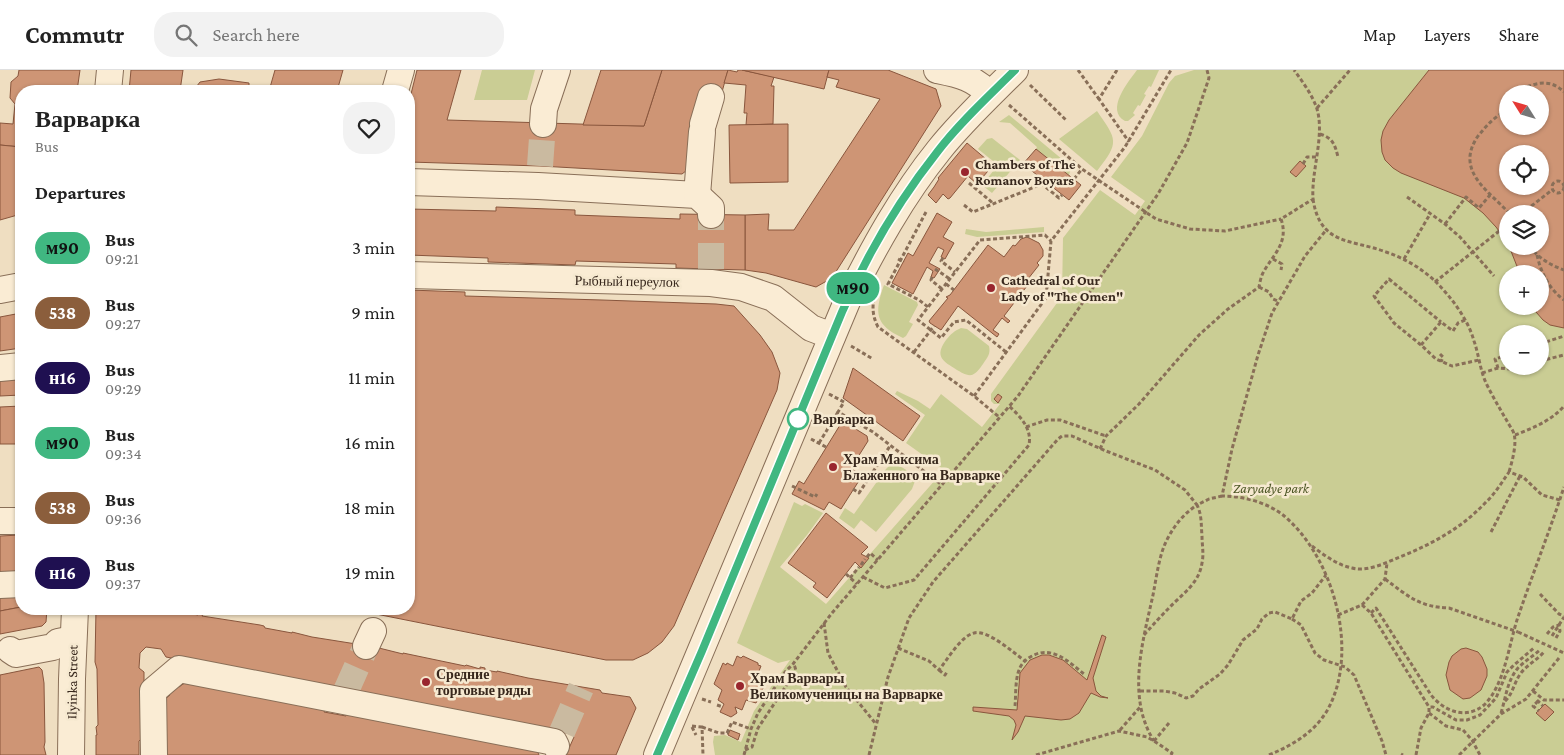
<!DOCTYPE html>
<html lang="en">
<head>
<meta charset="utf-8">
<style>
  :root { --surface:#fff; --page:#f2f2f2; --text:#222; --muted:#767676; --line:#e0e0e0 }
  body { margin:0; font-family:"Crimson Pro",serif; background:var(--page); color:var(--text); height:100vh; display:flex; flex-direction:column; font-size:19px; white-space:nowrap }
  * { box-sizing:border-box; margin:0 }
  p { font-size:16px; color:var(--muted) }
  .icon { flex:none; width:28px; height:28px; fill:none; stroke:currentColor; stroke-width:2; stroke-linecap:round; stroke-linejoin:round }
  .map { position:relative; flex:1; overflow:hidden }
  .details { position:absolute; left:15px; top:15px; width:400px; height:530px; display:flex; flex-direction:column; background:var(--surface); border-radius:20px; box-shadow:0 1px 4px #0004 }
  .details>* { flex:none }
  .badge { padding:0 10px; border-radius:16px; font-size:18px; line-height:32px }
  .needle { width:32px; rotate:307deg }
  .controls { position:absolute; left:1499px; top:15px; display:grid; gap:10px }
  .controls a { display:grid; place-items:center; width:50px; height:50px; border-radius:50%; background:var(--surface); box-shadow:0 1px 4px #0004; font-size:25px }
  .map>.badge { position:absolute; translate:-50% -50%; box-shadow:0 0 0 2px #fff }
  h2 { padding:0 20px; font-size:19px; line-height:45px }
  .round { display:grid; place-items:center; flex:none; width:52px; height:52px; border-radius:20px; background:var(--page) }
  .summary { display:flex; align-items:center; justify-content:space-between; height:85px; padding:0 20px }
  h1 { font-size:24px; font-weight:800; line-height:38px }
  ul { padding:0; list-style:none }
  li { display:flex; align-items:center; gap:15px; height:65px; padding:0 20px }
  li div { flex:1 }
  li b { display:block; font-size:19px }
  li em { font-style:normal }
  li .badge { min-width:55px; font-weight:700; text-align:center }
  header { display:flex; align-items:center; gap:30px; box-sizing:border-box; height:70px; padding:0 25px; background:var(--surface); border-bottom:1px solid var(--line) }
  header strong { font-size:24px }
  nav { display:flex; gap:28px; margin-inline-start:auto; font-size:18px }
  .search { width:350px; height:45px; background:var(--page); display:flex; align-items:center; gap:12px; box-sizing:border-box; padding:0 18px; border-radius:20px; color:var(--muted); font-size:19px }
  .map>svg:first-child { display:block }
  .green { fill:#cacd94; fill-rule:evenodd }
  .building { fill:#ce9575; stroke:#89563d; fill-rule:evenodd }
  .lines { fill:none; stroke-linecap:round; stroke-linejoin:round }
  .minor-tunnel { stroke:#cabaa0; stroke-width:26; stroke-dasharray:26 13; stroke-linecap:butt }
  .minor-casing { stroke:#896f58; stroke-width:28 }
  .path { stroke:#896f58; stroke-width:3; stroke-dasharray:4 2.5; stroke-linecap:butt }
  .minor { stroke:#faecd4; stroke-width:26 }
  .path-bridge { stroke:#896f58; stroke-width:3; stroke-dasharray:4 2.5; stroke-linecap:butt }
  .line-casing { stroke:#fff; stroke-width:11 }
  .line { stroke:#40b781; stroke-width:8 }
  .poi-dot { fill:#99262e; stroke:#f6e9d0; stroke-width:2 }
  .stop-dot { fill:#fff; stroke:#40b781; stroke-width:2.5 }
  .labels { text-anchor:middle; stroke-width:5; stroke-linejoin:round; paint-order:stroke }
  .poi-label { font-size:14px; font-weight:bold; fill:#38281d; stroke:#f6e9d0; text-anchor:start }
  .street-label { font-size:14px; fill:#38281d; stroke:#f6e9d0 }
  .stop-label { font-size:14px; font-weight:bold; fill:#38281d; stroke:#f6e9d0; text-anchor:start }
  .park-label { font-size:14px; font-style:italic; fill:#4b5523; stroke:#f6e9d0 }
</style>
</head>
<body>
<header>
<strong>Commutr</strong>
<div class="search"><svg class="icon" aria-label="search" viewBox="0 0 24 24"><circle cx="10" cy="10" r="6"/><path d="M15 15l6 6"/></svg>Search here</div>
<nav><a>Map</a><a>Layers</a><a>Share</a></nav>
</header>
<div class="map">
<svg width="1564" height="685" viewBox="0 0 1564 685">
  <rect width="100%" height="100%" fill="#efdec1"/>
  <g class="green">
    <path d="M482,0H535L527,30H474Z"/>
    <path d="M1137,0H1159L1151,17L1149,16L1144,24L1146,25L1140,36L1138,35L1133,43L1135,45L1128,51H1125C1105,40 1128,12 1137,0Z"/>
    <path d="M1194,0H1564V685H715L713,672L714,666L725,665L741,672L754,641L790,590L778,593L737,573L794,432L802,436L805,434L823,443L807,465L780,497L826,534L944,400L906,373L925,345L895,324L897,321L918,331L930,339L941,324L982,357L1000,334H994L991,331V324L1062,226L1063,168L1100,120L1135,145L1145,131L1111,107L1142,66L1169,13L1175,6ZM1508,24H1540V56H1508ZM1508,84H1540V116H1508ZM1508,144H1540V176H1508ZM1508,204H1540V236H1508ZM1508,264H1540V296H1508Z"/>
    <path d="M1097,41C1117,70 1120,72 1097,101L1059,69Z"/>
    <path d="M1009,45L1069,95L1070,101L1069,105L1036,79L1037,77L1010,53L999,52Z"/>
    <path d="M992,68L1020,90L992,123L982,115L998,95L978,79L987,69Z"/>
    <path d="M1044,157V162L977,167L965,164L966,159L986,162Z"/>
    <path d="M884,215L917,232L918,235L909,252L913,254L906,266L903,268C875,255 874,243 884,215Z"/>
    <path d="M961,258L967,259L989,276C991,284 987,288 983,294C980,298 977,303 972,305C966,306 961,302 957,300C943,291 934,287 946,270C951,264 954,261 961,258Z"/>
    <path d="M890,395C901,394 911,402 915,411L912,419L876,462L861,450L854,459L839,448L845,438L854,444L886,399Z"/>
  </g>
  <g class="building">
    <path d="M19,0H80L77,21H21V77L0,75V53L13,54L15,34L10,28L11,12L18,6Z"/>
    <path d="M131,0H183L180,21H129Z"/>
    <path d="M275,0H343L337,21H269Z"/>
    <path d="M417,0H461L447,50L644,56L662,0H728L722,22L691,97L682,104L540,96L409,92V32Z"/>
    <path d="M601,0H662L644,56L583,55Z"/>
    <path d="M728,0L737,2L738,0H742L774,7L771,16H774L773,54L746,55L747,43H744L746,15L724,13Z"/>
    <path d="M742,0H829L824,19Z"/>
    <path d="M829,0H888L936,19L941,36L832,208L816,217L766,203L745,200V145L769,144L768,160H794L880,29L836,17L839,10L827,7Z"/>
    <path d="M1429,0H1564V258L1550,255L1543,250L1536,242L1533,236H1540V204H1520L1509,176H1540V144H1508V173L1496,157L1483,143L1464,128L1401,103L1393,98L1385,90L1382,82L1381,70L1383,61L1389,50ZM1508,24H1540V56H1508ZM1508,84H1540V116H1508Z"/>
    <path d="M219,9L249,13V21H193L200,12Z"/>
    <path d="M788,54V112L730,113L729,55Z"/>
    <path d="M967,73L993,95L977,114L968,106L950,128L948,129L943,124L936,133L928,125L934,117L939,109L938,108Z"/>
    <path d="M0,75L21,77V144L0,150Z"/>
    <path d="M1036,79L1081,115L1069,130L1023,94Z"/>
    <path d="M1300,91L1306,96L1296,107L1290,102Z"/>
    <path d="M496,137L575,140V145L680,149V144L745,145V200L676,198V194L576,191L575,195L488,192V188L409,185V139L496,141Z"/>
    <path d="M937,143L952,152L943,167L954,173L945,189L941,187L944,180L938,177L929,193L940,199L934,208L931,207L933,201L927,197L913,224L892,213L908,183L913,186Z"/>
    <path d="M1027,167L1039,173L1043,180V186L1037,193L1039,195L1024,214L1027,216L1004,246L1010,251L1008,253L1002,248L993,260L999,264L997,267L958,236L941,260L930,253L929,251L948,228L946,227L950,225L988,175L1004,187L1013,175L1015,176L1021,169Z"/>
    <path d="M409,220L465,222V226L602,230L716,234L734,236L760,265L772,282L780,303L777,320L674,556L662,572L648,583L633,590H606L351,539H409Z"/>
    <path d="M21,243V278L0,281V247Z"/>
    <path d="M853,298L920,346L903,371L843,328Z"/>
    <path d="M21,303V325L0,326V306Z"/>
    <path d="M998,324L1002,327L998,333L994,329Z"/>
    <path d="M21,336V374H0V337Z"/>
    <path d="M846,353L867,366L868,371L851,398L862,406L841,439L829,432L824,440L792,424L799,411L804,414L805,412L840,355Z"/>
    <path d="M21,389V427H17Z"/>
    <path d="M826,443L868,477L861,484L869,488L861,498L855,492L827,528L813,517L816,513L788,493Z"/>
    <path d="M21,465V504L0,506V466Z"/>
    <path d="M21,521V537L0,541V523Z"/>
    <path d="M21,537V539H47L46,552L42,556L0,564V541Z"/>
    <path d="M96,539H174L186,541L187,543L198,545V543L203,544L202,546L260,555L264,556L265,558L292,563V562L312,567L375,577L403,584V583L465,596L466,595L480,599V597L485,598V600L497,602V601L528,608L600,620L602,623L630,627L636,638L616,685H566L574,667L571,664L166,587L161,579L146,577L140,583L139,598L144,602V613L143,667L139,671V685H96V665H97L96,657L98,655L97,599L95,592Z"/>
    <path d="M1102,565L1106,567L1093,608L1096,621L1101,626L1108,628L1100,627L1091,623L1079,643L1070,649L1061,650L1025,646L1018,662L1012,670L1016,655L1014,650L1009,646L973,641V637L1017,640L1020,603L1030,590L1042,585H1049L1063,590L1087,610Z"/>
    <path d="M1466,578L1478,582L1482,587L1487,599V606L1481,620L1470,628L1463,629L1450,620L1446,605L1449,592L1452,586L1461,579Z"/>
    <path d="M737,586L741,588L743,586L758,593V595L761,596L757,606L763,609L762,610L766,612L756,633L746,630L742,640L735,637L737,643L731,647L720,642L724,634L718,630L722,620L714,614L723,593L726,595L727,593L733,596Z"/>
    <path d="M39,597L42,600L44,613L45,672L44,677L46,685H0V605Z"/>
    <path d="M186,612L325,639L324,642L346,646V643L528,678L530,681L536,678L539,685H159L163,631L170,625L168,622L177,614L179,617Z"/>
    <path d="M1545,634L1554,642L1545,651L1536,643Z"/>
    <path d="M730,660L740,664L738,670L728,665Z"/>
  </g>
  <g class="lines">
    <g class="minor-tunnel">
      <path d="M540,96L543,54"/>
      <path d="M711,199V145"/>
      <path d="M346,621L366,576"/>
      <path d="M562,662L581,618"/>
    </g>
    <g class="minor-casing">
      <g id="minor">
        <path d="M937,0C961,5 972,7 990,24"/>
        <path d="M108,21L110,0"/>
        <path d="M395,21L401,0"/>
        <path d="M543,54L544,39L557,0"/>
        <path d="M703,54L711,27"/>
        <path d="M409,112L538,116L697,125L711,138V145"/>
        <path d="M697,125L702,62"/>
        <path d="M409,205L711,213L741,217L773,228L811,258L832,266"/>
        <path d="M0,220L21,216"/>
        <path d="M0,298L21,296"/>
        <path d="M0,451H21"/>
        <path d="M0,515L21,514"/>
        <path d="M366,576L373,561"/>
        <path d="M10,580L16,584L53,577L58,572L73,569"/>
        <path d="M71,685L72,609L75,539"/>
        <path d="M154,685L153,621L179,599L554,672L556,676"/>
        <path d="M657,685L848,229C874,177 902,126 939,80C962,51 989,26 1015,0"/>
      </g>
    </g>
    <g class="path">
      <path d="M1078,0L1099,29"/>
      <path d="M1117,0L1099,29L1129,72"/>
      <path d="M1030,15L1067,51"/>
      <path d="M1520,24L1519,20C1535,13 1550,8 1564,22"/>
      <path d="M1009,35L1082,99L1156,149L1190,159L1225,161L1281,149"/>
      <path d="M1317,38L1350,0"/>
      <path d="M1508,40C1495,46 1487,55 1478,66C1454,101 1489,121 1510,144"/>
      <path d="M1320,64C1333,68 1335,75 1338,87"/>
      <path d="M1303,94L1307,87H1316"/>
      <path d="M1074,109L1082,99"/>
      <circle cx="1558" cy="117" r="6"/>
      <path d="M969,113L994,134"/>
      <path d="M1407,127L1445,154L1460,167L1494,206"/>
      <path d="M1313,129C1320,176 1352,169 1386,182C1404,188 1421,198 1435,211C1451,227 1468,249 1474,271C1479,285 1480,301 1487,315C1493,327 1500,339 1507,351C1509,355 1513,360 1514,364C1517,374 1512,392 1509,402"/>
      <path d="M964,135L973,142L1042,114L1059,128L1062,125"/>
      <path d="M926,142L888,214L919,230L928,237"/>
      <path d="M1521,144L1552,120"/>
      <path d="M1445,154L1466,127L1479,138L1490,125"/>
      <path d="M1530,176C1538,188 1550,195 1564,200"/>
      <path d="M1537,185C1541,203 1549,219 1564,230"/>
      <path d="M943,188L941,191L955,202"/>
      <path d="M1273,189L1282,194L1281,200"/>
      <path d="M1404,189L1430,144"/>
      <path d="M935,199L950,209"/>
      <path d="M932,207L931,210L942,219"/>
      <path d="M1435,212L1508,154"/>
      <path d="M946,214L954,220"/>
      <path d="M1259,217L1269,222L1273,229L1278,231"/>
      <path d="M874,228C872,239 873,247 878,257L974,326L999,347"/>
      <path d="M1465,250L1458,253L1453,261L1441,252L1421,275L1436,289L1452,296L1479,290"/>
      <path d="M1540,274L1564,266"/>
      <path d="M1421,275L1394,253L1374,226L1389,209L1441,252"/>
      <path d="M851,276L873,289"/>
      <path d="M914,282L934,256"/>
      <path d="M1006,282L966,250L954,252L941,268L918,250L980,170L1045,165L1051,171"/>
      <path d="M1440,284L1443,287L1441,292"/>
      <path d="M1508,285L1495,289L1498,298L1512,299L1522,296"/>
      <path d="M1540,291L1564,285"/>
      <path d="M1482,303L1498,298"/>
      <path d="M829,324L844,332L838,342L873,362L942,415"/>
      <path d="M974,326L1046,228L1051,171L1125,77L1171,0"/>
      <path d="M1026,357L1047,350H1060L1106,366"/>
      <path d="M1515,365C1533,358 1551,351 1564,336"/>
      <path d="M811,369L826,377"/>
      <path d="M819,373L838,342"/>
      <path d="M1100,379L1106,366L1139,334L1199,265L1228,239L1259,217C1260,212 1261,206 1264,201C1274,184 1289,172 1281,149L1313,129C1311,100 1326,63 1316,36C1311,23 1302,11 1294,0"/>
      <path d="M792,416L815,427L817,424"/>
      <path d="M853,419L859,423L890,376"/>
      <path d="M1491,462L1520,406"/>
      <path d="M1312,476C1324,485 1337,495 1352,498C1368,502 1385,493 1400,487C1432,474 1462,458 1486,432C1495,424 1502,412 1509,402L1523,407L1542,425L1560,430"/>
      <path d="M867,487L870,483L878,490"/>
      <path d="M861,495L865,489"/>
      <path d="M846,504L857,514"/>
      <path d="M863,507L885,518L914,510L1029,375C1032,359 1021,347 1009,336"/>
      <path d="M850,508L859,497"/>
      <path d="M1385,509C1408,526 1419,537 1449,538L1518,562"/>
      <path d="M1540,524L1559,544L1564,546"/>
      <path d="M1362,535L1371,543L1429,637"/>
      <path d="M1371,543L1376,538L1431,625C1444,641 1466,650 1484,635C1505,615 1509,573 1518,547C1533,503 1550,460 1564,417"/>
      <path d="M1338,545L1362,535L1377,518L1385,509L1387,493"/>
      <path d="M1292,549L1301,555L1315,583L1324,590L1345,597L1354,605L1382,671L1386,685"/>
      <path d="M824,553L828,583L846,617L876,654"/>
      <path d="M1547,564L1553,557L1559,555L1560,561L1556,568"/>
      <path d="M1144,565C1152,556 1160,547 1168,539C1181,525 1199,514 1202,493C1204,484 1202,475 1202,466C1201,455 1202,445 1197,435C1185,443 1176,453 1169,466C1159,483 1157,505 1153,525C1143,571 1126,627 1154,671"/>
      <path d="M1552,566L1564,547"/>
      <path d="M898,578L929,591L939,600C947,590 961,566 974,563C987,559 1014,583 1025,591"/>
      <path d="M939,600L945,605L947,602"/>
      <path d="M1140,621H1164L1175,623L1186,628L1193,626L1199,619L1220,604L1228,595L1243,570L1257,559L1262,549L1269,543L1275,542L1292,549L1301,531L1312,523L1326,505"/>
      <path d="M1533,621L1544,630H1564"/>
      <path d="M702,629L711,632"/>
      <path d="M1539,630L1538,631L1543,636"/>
      <path d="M1505,631C1513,624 1514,612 1521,603C1527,595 1537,590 1544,582"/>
      <path d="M1538,631L1533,636L1539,641"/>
      <path d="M717,635L723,637"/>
      <path d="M1015,636C1016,625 1015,611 1019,600C1021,594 1026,589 1032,586C1052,575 1069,592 1084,604"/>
      <path d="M1429,643L1446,656L1463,660L1472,670L1480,685"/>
      <path d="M1501,643C1506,627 1507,611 1518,598C1525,591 1533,586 1540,580"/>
      <path d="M692,656L702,657L703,685"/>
      <path d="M692,657L696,665"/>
      <path d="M702,657L719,663H727L732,652L751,659"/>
      <path d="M1120,660L1141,636"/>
      <path d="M1154,671L1169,653"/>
      <path d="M745,680L752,677L758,658L796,601L795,597L793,594"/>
      <path d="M1401,684L1403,685"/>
      <path d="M744,685L751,659L758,643L785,602L793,594L832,543L1018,326L1158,124L1187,73L1209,8L1207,0"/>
      <path d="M869,685L888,607L909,548L933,512L1058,369L1062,366H1072L1106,381L1155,400L1185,420L1197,435L1209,429L1222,426"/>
      <path d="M1036,685L1119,661L1147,667L1154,671L1172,683L1171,685"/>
      <path d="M1269,685C1293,675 1315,662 1328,639C1360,580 1333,486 1283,445C1266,432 1243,426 1222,426L1232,379L1258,285L1272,243L1305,186L1327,159"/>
      <path d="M1416,685L1421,658L1429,643V637H1433L1456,650H1467L1480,645L1496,628L1507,602L1514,595L1535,577"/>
      <path d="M1459,685L1501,644L1526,629L1559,588"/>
    </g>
    <use href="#minor" class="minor"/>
    <g class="path-bridge">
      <path d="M898,189L904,192"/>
      <path d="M1518,562L1564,583"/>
    </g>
  </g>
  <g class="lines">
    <g class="line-casing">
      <path id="line" d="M657,685L702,581L842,242C867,184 900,129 938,81C961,51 989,26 1015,0"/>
    </g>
    <use href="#line" class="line"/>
  </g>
  <g class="poi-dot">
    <circle cx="965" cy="102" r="5"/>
    <circle cx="991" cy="218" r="5"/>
    <circle cx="833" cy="397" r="5"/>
    <circle cx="426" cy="612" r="5"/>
    <circle cx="740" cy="616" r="5"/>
  </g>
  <circle class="stop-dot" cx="798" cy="349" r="10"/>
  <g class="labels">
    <g class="poi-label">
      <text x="975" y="99">Chambers of The<tspan x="975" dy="16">Romanov Boyars</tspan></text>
      <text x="1001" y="215">Cathedral of Our<tspan x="1001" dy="16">Lady of "The Omen"</tspan></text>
      <text x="843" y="394">Храм Максима<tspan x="843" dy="16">Блаженного на Варварке</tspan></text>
      <text x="436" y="609">Средние<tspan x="436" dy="16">торговые ряды</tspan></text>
      <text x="750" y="613">Храм Варвары<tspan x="750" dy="16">Великомученицы на Варварке</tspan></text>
    </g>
    <g class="street-label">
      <text transform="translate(627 211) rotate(1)" y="5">Рыбный переулок</text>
      <text transform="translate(72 612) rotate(-89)" y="5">Ilyinka Street</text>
    </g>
    <g class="stop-label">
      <text x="813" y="354">Варварка</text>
    </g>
    <g class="park-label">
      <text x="1271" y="423">Zaryadye park</text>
    </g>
  </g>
</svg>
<div class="controls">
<a><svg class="needle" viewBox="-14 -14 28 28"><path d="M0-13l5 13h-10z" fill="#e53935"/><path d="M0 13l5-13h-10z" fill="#767676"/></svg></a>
<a><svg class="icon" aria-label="locate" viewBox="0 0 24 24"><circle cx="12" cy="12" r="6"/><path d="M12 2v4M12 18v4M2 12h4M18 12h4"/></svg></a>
<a><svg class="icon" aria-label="layers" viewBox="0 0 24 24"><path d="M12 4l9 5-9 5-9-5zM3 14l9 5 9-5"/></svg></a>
<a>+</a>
<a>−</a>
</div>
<b class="badge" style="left:853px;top:218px;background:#40b781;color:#111">м90</b>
<section class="details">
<div class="summary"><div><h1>Варварка</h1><p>Bus</p></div><a class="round"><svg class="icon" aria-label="heart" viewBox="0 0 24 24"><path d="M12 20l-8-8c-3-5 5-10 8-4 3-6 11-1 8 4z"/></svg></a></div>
<h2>Departures</h2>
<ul>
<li><span class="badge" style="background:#40b781;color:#111">м90</span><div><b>Bus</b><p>09:21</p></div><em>3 min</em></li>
<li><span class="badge" style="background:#8b5e3c;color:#fff">538</span><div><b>Bus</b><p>09:27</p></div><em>9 min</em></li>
<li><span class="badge" style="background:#1f1051;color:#fff">н16</span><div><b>Bus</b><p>09:29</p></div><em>11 min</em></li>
<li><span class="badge" style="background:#40b781;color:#111">м90</span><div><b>Bus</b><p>09:34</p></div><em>16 min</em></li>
<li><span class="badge" style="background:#8b5e3c;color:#fff">538</span><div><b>Bus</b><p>09:36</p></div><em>18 min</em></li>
<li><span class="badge" style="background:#1f1051;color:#fff">н16</span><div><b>Bus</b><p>09:37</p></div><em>19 min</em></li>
</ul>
</section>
</div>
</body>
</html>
